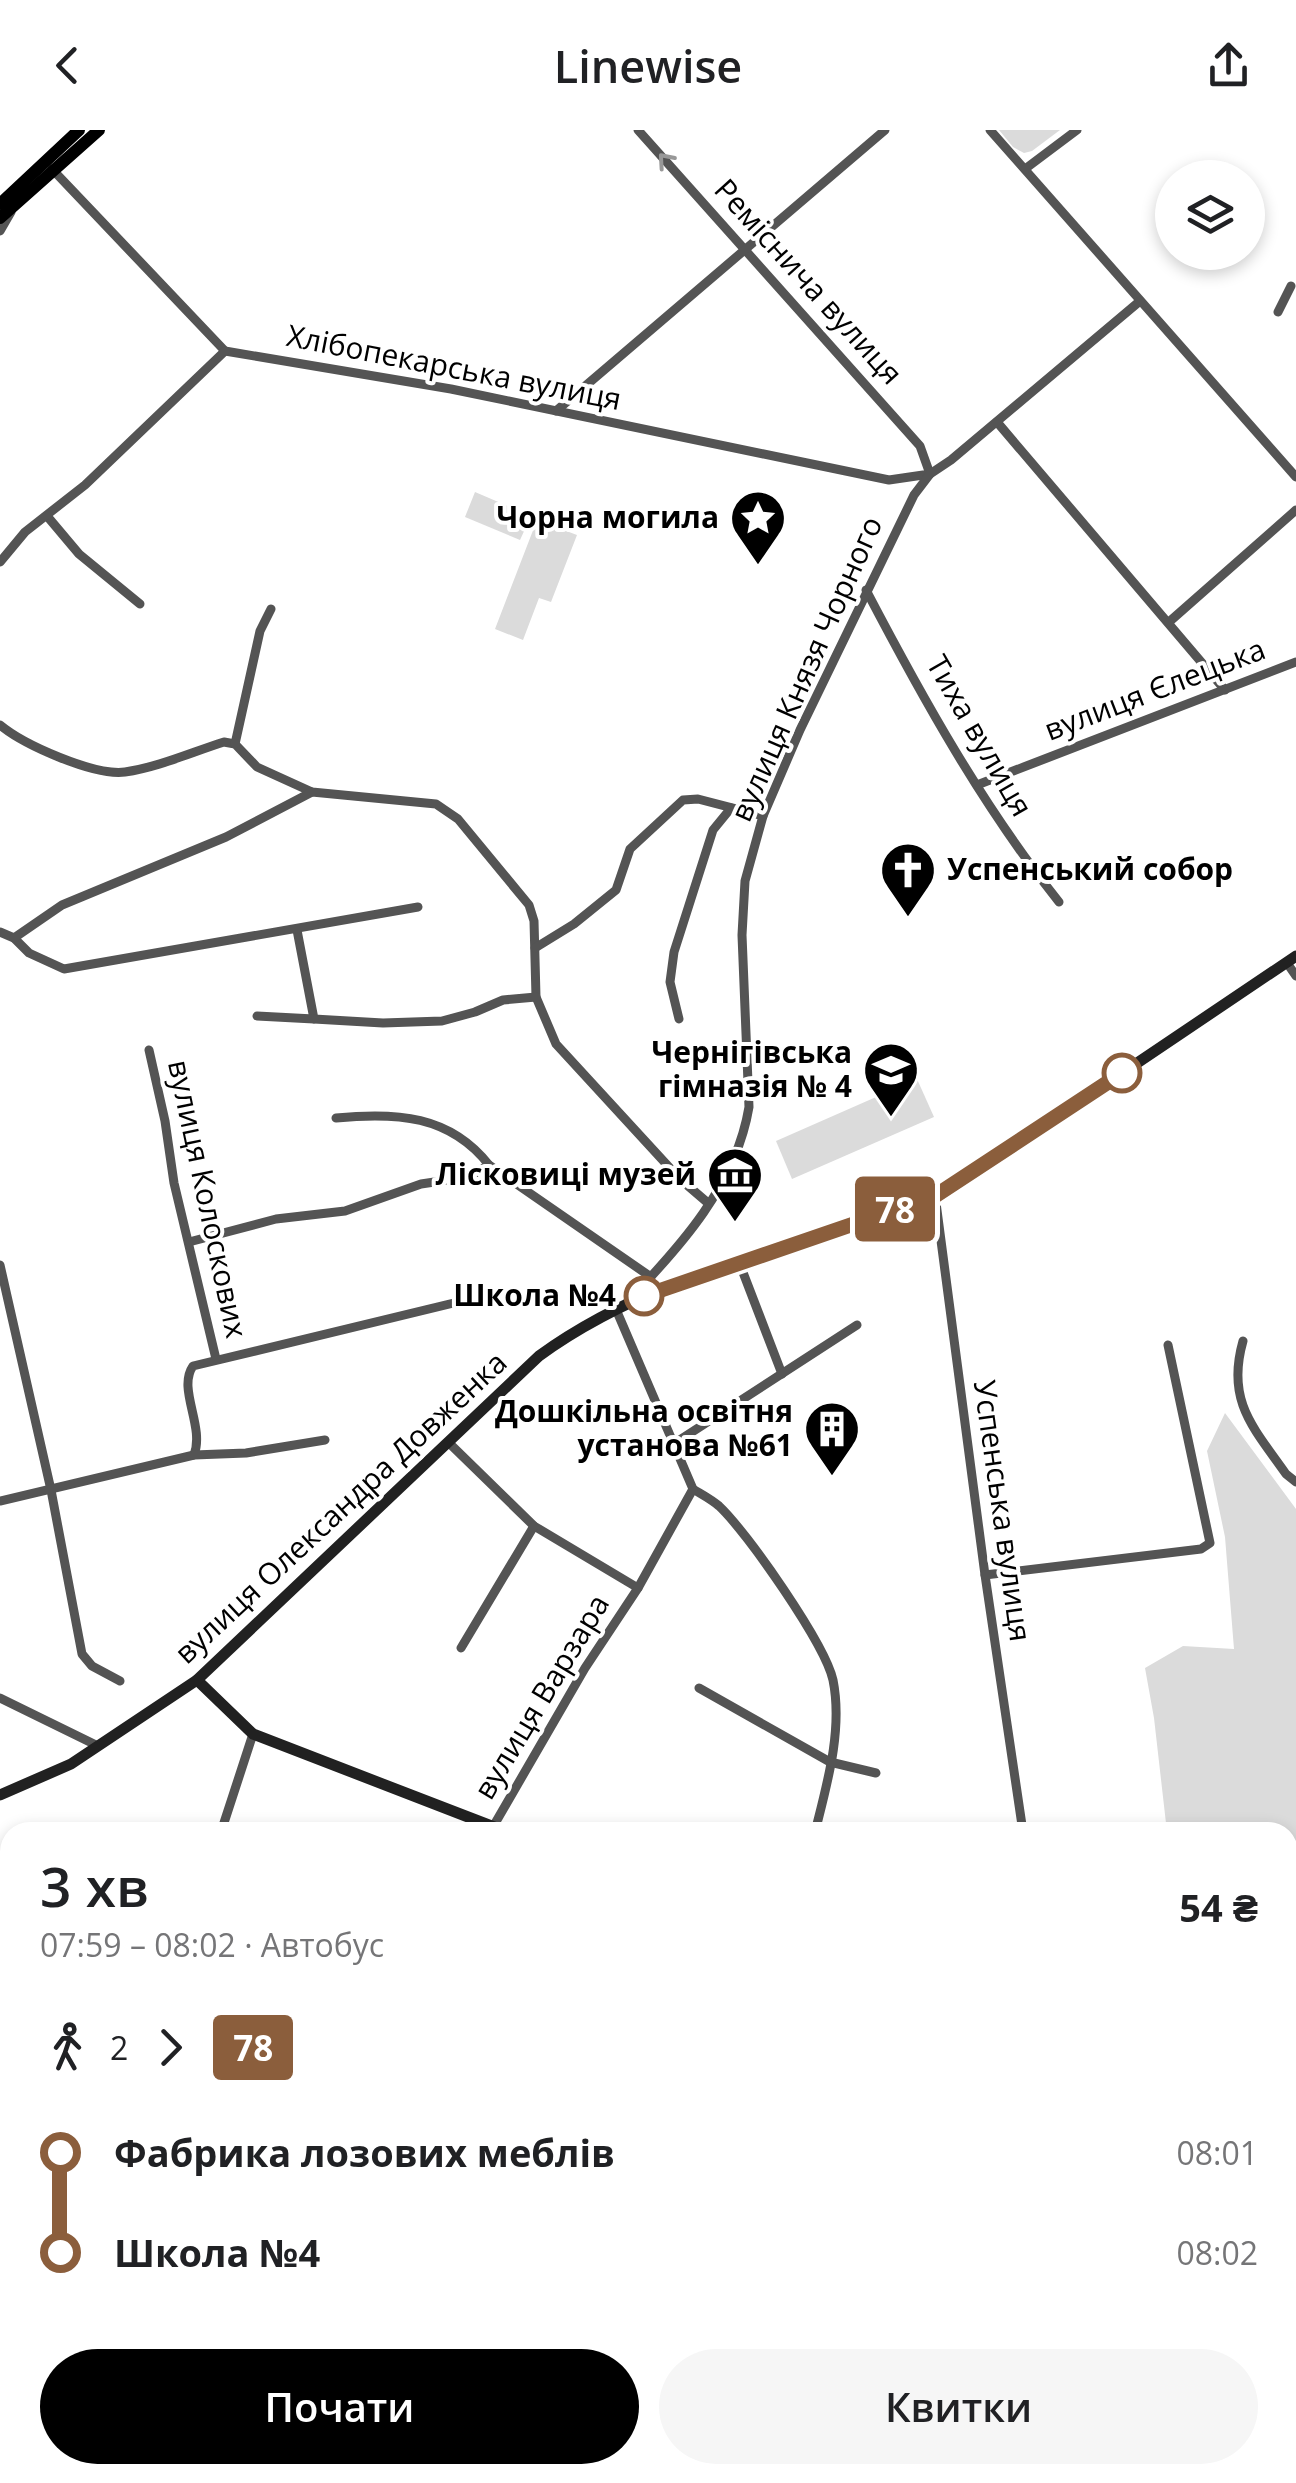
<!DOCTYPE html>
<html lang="uk">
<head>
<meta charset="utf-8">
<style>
  :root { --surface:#fff; --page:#f6f6f6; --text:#202124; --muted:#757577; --accent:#000 }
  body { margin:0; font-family:"Open Sans",sans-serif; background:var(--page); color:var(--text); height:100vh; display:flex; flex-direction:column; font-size:38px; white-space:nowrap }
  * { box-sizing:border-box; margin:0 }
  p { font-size:32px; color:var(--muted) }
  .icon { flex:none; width:55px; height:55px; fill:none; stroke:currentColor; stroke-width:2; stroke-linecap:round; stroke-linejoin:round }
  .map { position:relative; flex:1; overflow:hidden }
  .details { position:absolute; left:0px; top:1692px; width:1298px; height:662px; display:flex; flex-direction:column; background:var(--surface); border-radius:30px 30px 0 0; box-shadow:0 5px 15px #0003 }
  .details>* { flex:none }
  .badge { padding:0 20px; border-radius:8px; font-size:35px; line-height:65px }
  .controls { position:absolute; left:1155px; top:30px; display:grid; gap:20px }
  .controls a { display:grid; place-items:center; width:110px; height:110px; border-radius:50%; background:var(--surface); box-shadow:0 5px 15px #0003; font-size:50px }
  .map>.badge { position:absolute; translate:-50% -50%; box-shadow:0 0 0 5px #fff }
  .legs { display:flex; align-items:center; gap:15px; height:110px; padding:0 40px; font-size:32px }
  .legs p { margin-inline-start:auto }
  .headline { display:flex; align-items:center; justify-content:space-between; height:170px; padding:0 40px }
  h1 { font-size:55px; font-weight:600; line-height:75px }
  .primary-button { display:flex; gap:20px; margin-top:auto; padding:20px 40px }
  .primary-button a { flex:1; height:115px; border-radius:60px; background:var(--accent); color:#fff; font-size:40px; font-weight:600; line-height:115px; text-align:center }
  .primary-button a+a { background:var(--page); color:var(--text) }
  ul { padding:0 40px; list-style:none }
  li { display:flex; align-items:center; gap:35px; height:100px; font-size:38px }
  li i { display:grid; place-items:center; width:15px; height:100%; margin:0 12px; background:currentColor }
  li i::after { content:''; width:25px; height:25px; margin:-12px; border:8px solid; border-radius:50%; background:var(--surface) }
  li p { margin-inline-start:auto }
  li:first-child i { background:linear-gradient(#0000 50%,currentColor 0) }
  li:last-child i { background:linear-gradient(currentColor 50%,#0000 0) }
  header { display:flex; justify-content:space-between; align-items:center; height:130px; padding:0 40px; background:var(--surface); font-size:45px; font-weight:600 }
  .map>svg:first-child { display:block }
  .green { fill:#dbdbdb }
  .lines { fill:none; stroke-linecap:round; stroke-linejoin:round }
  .street { stroke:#545454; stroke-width:9 }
  .secondary { stroke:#212121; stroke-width:11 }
  .primary { stroke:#000; stroke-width:12 }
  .oneway { stroke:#989898 }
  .line-1-casing { stroke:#fff; stroke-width:22 }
  .line-1 { stroke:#8b5e3c; stroke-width:15 }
  .stop-1-dot { fill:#fff; stroke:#8b5e3c; stroke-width:5 }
  .labels { text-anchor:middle; stroke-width:8; stroke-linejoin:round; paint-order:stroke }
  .street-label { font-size:30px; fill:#000; stroke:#fff }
  .poi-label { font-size:30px; font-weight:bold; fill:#000; stroke:#fff; text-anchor:end }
  .stop-label { font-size:30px; font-weight:bold; fill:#000; stroke:#fff; text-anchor:end }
</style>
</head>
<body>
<header><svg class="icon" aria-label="back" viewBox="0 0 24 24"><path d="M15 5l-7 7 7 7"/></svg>Linewise<svg class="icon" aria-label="share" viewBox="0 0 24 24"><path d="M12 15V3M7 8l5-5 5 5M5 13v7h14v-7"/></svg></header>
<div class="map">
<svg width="1296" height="2353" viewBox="0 0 1296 2353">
  <rect width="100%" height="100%" fill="#fff"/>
  <g class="green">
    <path d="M999,0H1060L1032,21L1024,23L1013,17Z"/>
    <path d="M475,362L531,386L520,410L465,387Z"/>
    <path d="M537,390L577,405L551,472L539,468L523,510L495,499Z"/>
    <path d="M917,949L934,987L792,1049L776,1011Z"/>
    <path d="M1225,1283L1296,1379V2054L1288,2014V1702H1167L1154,1588L1145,1538L1183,1516L1234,1519L1225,1407L1207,1321Z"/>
  </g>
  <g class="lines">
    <g class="street">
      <path d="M990,0L1296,347"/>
      <path d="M52,39L225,221L451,259L889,350L930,344L920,316L638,0"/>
      <path d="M1025,39L1077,0"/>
      <path d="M0,101L11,82"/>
      <path d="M1278,182L1291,156"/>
      <path d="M556,281L885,0"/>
      <path d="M997,292L1225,560"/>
      <path d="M47,386L79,424L140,474"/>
      <path d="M0,432L25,402L85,355L225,221"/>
      <path d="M866,460C922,567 983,677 1059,772"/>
      <path d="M1169,492L1296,380"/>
      <path d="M0,595C24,615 94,646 125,642C159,637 192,622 224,612L235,614L257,637L312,662L436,674L458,689L529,775L534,791L536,867L556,914L680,1049L708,1073"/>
      <path d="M235,614L260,501L271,479"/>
      <path d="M977,655L1296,532"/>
      <path d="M297,800L314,889L383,893L442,891L475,882L503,870L536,867"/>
      <path d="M0,802L14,808L29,823L64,839L418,777"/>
      <path d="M14,808L62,775L226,707L312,662"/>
      <path d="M535,818L574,794L616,760L630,719L683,670L698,669L763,686"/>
      <path d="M1287,833L1296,846"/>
      <path d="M257,886L314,889"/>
      <path d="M679,889L670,852L674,822L713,700L731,678"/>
      <path d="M149,920L165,991L174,1053L216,1229"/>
      <path d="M336,988C396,982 450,985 489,1035L651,1147"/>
      <path d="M935,1065L985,1445L1023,1702"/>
      <path d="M189,1112L276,1089L345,1081L421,1054L468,1047L489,1035"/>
      <path d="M739,1132L782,1244"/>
      <path d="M0,1135L51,1360L82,1524L92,1536L120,1551"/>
      <path d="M628,1171C681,1116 736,1055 749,977L742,805L745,751L763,686L800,600L914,365L930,344L951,330L1140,171"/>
      <path d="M615,1177L693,1359C701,1364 711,1369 719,1376C747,1402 825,1514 833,1550C843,1600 827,1654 815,1702"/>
      <path d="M1243,1211C1226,1271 1253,1297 1286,1344L1296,1352"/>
      <path d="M448,1312L534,1396L638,1458"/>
      <path d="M675,1313L857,1195"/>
      <path d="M194,1325C205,1296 177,1259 193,1236L462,1171"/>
      <path d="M0,1371L194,1325L246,1323L325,1310"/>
      <path d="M985,1445L1201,1419L1210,1413L1168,1215"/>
      <path d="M461,1518L534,1396"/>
      <path d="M699,1558L830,1632L876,1643"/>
      <path d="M0,1568L96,1615"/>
      <path d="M221,1702L253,1604"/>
      <path d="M490,1702L585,1538L638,1458L693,1359"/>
      <path d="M0,1869L10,1852"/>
      <path d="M0,1930L10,1938"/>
      <path d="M0,2185L10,2169"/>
      <path d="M548,2345L558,2353"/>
      <path d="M97,2353L101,2345"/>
      <path d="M301,2353L305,2345"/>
      <path d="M454,2353L459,2345"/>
      <path d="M625,2353L630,2345"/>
      <path d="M743,2353L748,2345"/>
      <path d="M909,2353L913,2345"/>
    </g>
    <g class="secondary">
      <path d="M197,1550L253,1604L507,1702"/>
      <path d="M0,1665L71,1634L197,1550L539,1226C654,1142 802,1114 935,1065L959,1053L1296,826"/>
      <path d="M1288,2093L1296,2100"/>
    </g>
    <g class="primary">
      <path d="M0,74L79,0"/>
      <path d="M0,88L99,0"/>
    </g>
  </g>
  <defs><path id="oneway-chevron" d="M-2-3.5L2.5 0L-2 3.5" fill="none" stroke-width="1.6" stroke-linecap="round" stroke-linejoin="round" transform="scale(2.5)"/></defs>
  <use class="oneway" href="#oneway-chevron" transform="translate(665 30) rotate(-131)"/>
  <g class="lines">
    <g class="line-1-casing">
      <path id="line-1" d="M644,1166L935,1066L1122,943"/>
    </g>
    <use href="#line-1" class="line-1"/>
  </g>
  <defs>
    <g id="sight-pin" transform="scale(2.875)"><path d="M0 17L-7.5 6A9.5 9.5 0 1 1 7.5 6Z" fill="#000" stroke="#fff"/><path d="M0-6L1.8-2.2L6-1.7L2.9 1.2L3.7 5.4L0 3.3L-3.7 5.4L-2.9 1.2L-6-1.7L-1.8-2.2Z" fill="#fff"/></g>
    <g id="church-pin" transform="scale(2.875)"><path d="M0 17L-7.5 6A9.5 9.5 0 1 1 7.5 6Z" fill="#000" stroke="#fff"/><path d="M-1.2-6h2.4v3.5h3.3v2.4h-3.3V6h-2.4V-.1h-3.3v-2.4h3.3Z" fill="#fff"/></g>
    <g id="school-pin" transform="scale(2.875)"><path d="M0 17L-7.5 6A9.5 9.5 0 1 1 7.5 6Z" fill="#000" stroke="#fff"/><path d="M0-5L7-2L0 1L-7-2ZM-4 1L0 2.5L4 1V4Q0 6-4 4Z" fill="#fff"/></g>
    <g id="museum-pin" transform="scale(2.875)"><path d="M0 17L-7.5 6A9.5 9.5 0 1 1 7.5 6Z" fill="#000" stroke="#fff"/><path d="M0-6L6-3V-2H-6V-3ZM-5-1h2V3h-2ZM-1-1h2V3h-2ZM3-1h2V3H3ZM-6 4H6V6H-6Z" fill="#fff"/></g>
    <g id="building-pin" transform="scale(2.875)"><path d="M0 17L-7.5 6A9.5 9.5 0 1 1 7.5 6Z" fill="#000" stroke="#fff"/><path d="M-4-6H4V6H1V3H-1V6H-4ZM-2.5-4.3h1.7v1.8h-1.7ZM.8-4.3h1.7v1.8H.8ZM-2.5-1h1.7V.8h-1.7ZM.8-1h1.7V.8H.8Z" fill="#fff"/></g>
  </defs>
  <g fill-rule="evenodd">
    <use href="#sight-pin" x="758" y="388"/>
    <use href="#church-pin" x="908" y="740"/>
    <use href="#school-pin" x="891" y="940"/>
    <use href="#museum-pin" x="735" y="1045"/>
    <use href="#building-pin" x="832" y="1299"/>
  </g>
  <g class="stop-1-dot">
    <circle cx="1122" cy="943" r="18"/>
    <circle cx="644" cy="1166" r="18"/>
  </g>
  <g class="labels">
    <g class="street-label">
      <text transform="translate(808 152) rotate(48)" y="10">Реміснича вулиця</text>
      <text transform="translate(454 238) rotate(11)" y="10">Хлібопекарська вулиця</text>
      <text transform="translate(807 539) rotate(-66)" y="10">вулиця Князя Чорного</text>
      <text transform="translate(1155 560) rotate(-21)" y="10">вулиця Єлецька</text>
      <text transform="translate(979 606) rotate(60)" y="10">Тиха вулиця</text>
      <text transform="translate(207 1069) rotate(78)" y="10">вулиця Колоскових</text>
      <text transform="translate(341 1378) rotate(-43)" y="10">вулиця Олександра Довженка</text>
      <text transform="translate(1002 1381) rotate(82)" y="10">Успенська вулиця</text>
      <text transform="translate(542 1567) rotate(-59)" y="10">вулиця Варзара</text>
    </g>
    <g class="poi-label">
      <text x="719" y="398">Чорна могила</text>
      <text x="947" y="750" text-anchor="start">Успенський собор</text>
      <text x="852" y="933">Чернігівська<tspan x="852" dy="34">гімназія № 4</tspan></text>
      <text x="696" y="1055">Лісковиці музей</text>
      <text x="793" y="1292">Дошкільна освітня<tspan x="793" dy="34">установа №61</tspan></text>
    </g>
    <g class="stop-label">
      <text x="616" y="1176">Школа №4</text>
    </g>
  </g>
</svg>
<div class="controls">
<a><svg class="icon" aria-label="layers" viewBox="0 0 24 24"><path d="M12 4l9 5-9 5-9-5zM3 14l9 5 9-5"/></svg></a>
</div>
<b class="badge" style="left:895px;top:1079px;background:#8b5e3c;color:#fff">78</b>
<section class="details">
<div class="headline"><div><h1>3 хв</h1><p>07:59 – 08:02 · Автобус</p></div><b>54 ₴</b></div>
<div class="legs"><svg class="icon" aria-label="walk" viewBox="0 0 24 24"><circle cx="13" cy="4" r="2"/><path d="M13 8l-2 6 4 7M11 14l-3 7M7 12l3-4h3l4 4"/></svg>2<svg class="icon" aria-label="forward" viewBox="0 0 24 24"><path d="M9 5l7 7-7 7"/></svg><b class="badge" style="background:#8b5e3c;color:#fff">78</b></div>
<ul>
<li><i style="color:#8b5e3c"></i><b>Фабрика лозових меблів</b><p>08:01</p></li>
<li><i style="color:#8b5e3c"></i><b>Школа №4</b><p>08:02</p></li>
</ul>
<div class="primary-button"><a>Почати</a><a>Квитки</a></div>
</section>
</div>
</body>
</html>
